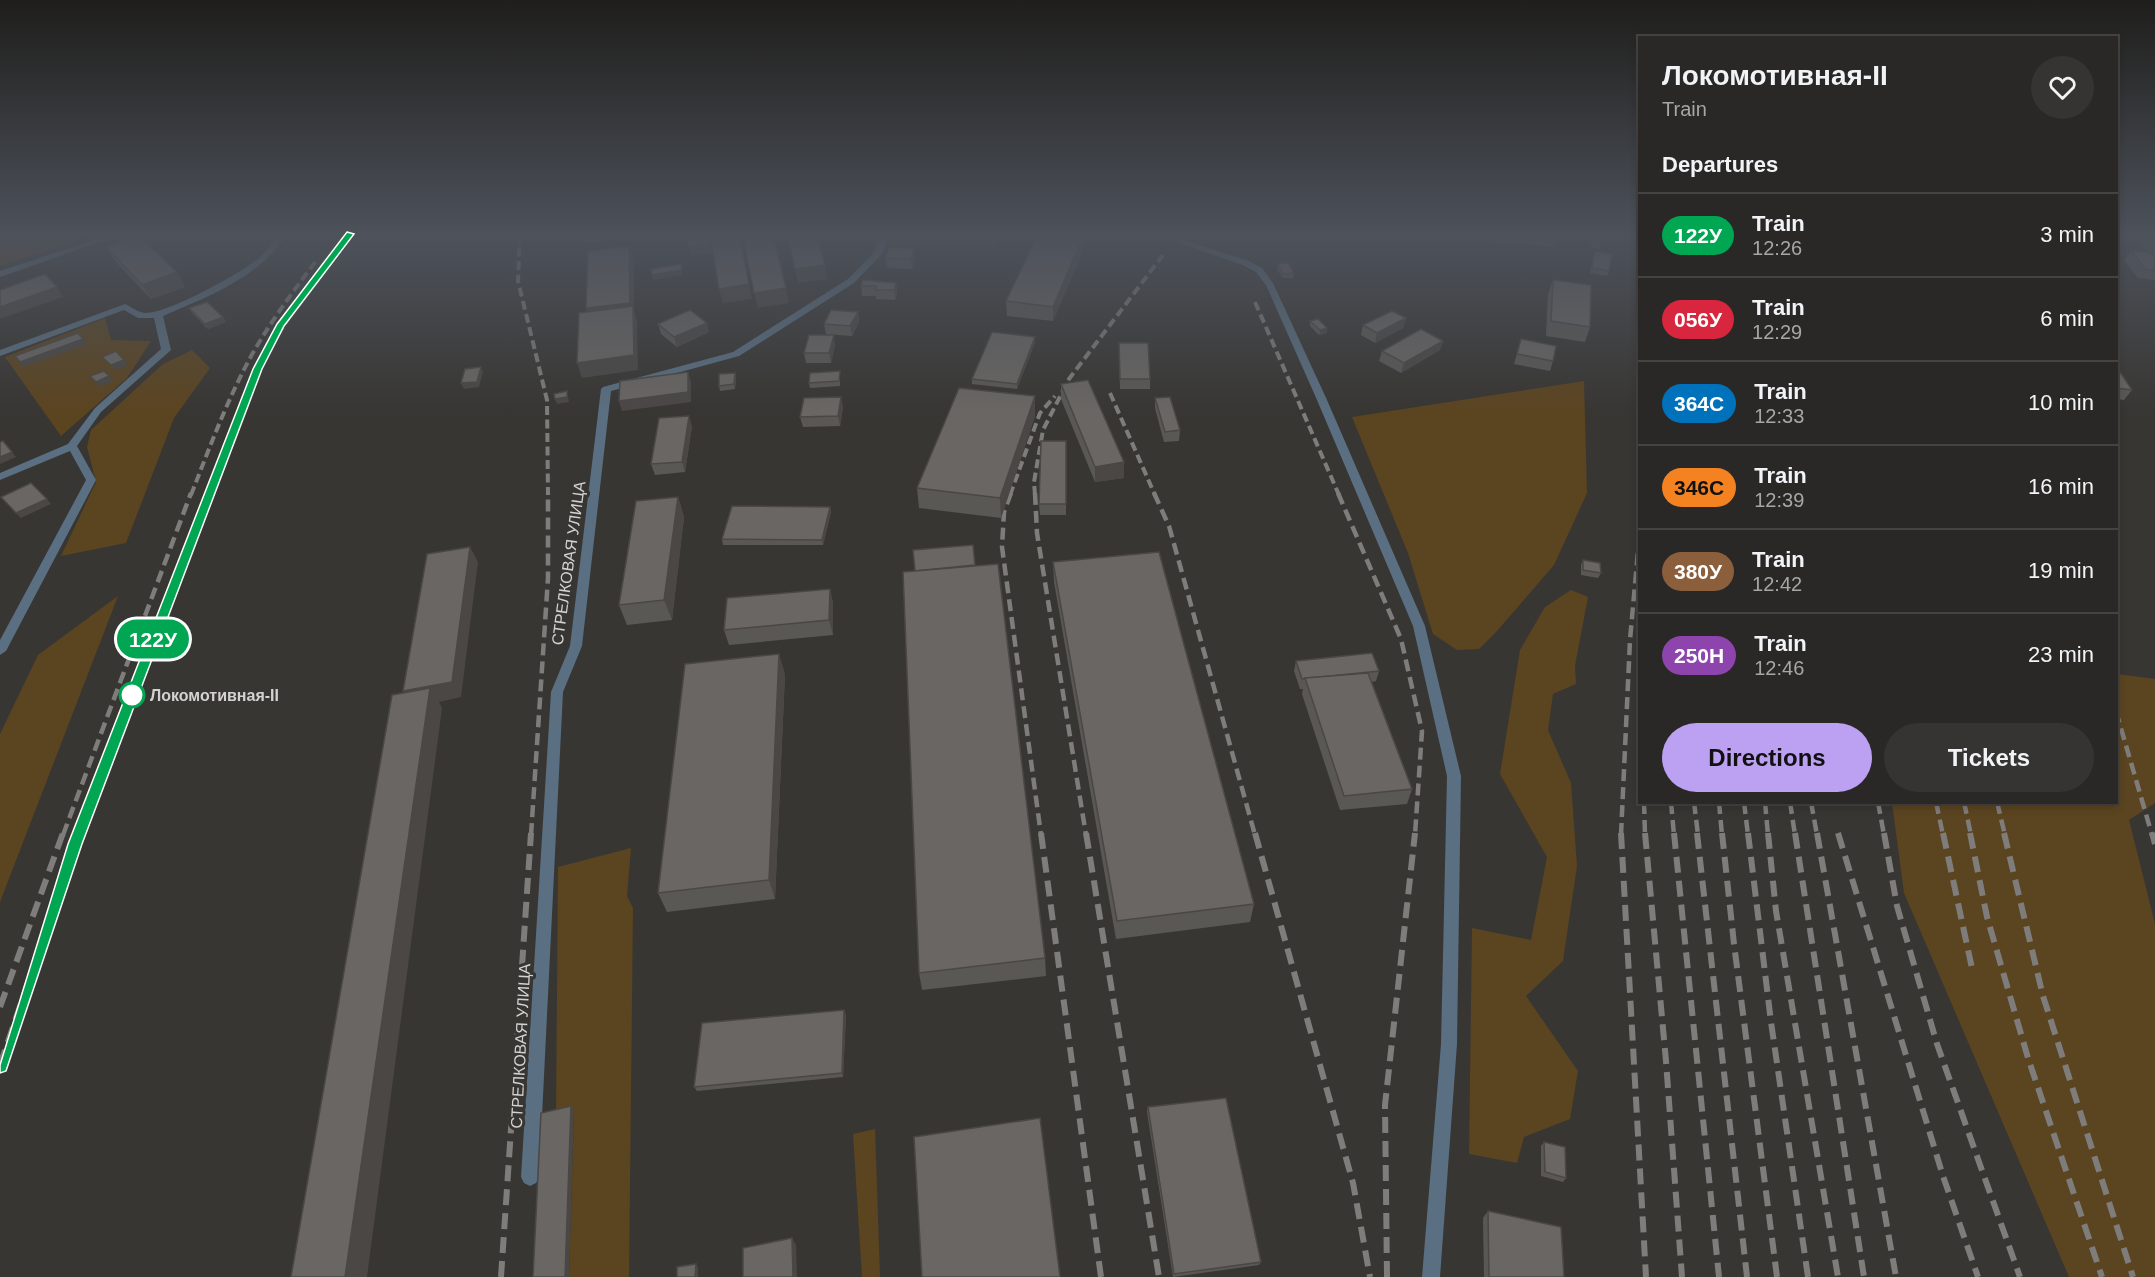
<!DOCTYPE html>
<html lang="en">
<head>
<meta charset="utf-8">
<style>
  :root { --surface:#2a2826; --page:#363432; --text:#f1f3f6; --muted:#a5a6a7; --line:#464443; --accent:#bca0f2 }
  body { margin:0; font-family:Arial,sans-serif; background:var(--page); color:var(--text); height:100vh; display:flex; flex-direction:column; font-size:22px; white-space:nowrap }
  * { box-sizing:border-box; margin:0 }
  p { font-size:20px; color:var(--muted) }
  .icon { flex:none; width:33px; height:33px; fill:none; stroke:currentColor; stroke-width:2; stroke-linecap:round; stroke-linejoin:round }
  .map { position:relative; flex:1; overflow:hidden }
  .details { position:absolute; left:1638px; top:36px; width:480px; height:768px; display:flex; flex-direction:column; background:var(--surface); border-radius:0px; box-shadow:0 3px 9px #0003,0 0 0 2px var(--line) }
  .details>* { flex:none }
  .badge { padding:0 12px; border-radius:20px; font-size:21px; line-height:39px }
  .map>.badge { position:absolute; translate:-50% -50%; box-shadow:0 0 0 3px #fff }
  h2 { padding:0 24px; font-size:22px; line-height:54px }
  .round { display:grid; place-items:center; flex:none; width:63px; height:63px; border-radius:32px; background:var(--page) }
  .overview { display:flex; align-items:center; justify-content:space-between; height:102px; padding:0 24px }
  h1 { font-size:28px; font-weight:700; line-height:45px }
  .button { display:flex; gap:12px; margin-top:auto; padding:12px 24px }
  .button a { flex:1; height:69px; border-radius:36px; background:var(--accent); color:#111; font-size:24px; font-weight:700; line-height:69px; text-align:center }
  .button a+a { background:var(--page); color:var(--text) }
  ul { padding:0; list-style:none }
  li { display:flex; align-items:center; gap:18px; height:84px; padding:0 24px; border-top:2px solid var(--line) }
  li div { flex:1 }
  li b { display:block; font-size:22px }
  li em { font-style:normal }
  li .badge { min-width:66px; font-weight:700; text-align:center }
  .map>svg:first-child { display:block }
  .green { fill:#5b4420 }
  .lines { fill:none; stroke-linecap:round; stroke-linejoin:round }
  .minor { fill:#5a6f81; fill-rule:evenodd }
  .tertiary { fill:#5a6f81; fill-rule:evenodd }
  .rail-far2 { stroke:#7f7d7b; stroke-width:4; stroke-dasharray:9 4.5; stroke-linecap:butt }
  .rail-far1 { stroke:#7f7d7b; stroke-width:4.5; stroke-dasharray:12 6; stroke-linecap:butt }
  .rail { stroke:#7f7d7b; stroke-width:6; stroke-dasharray:16 8; stroke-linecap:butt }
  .wall { fill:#5a5855 }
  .shaded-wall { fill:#4a4745 }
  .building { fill:#696663; stroke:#4a4745; stroke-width:1.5 }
  .line { fill:#00a651; stroke:#fff; stroke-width:1.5 }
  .stop-dot { fill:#fff; stroke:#00a651; stroke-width:3 }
  .labels { text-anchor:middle; stroke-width:6; stroke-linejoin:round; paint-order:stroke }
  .street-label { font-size:16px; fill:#d4d2d0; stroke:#383633 }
  .stop-label { font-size:16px; font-weight:bold; fill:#d4d2d0; stroke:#383633; text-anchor:start }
</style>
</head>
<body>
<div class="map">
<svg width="2155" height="1277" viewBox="0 0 2155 1277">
  <rect width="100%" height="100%" fill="#383633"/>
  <g class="green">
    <path d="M3,234H97L0,266V235Z"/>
    <path d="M890,234H996L997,248L890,245Z"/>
    <path d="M105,318L111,340L151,341L127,378L61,436L5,357Z"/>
    <path d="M192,350L210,368L174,418L126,543L61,556L96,482L87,447L91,430L163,364Z"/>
    <path d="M1584,381L1587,493L1554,565L1497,631L1479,649L1457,650L1433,634L1408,553L1352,417Z"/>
    <path d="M1571,590L1588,597L1575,666L1576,684L1553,694L1548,730L1571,783L1577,866L1563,961L1526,996L1578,1071L1570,1119L1524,1137L1517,1163L1469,1154L1472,928L1531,940L1547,857L1500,774L1520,650L1545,607Z"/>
    <path d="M118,596L0,902V734L38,655Z"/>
    <path d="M2117,674L2155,679V803L2129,820L2155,924V1277H2069L1904,893L1892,803L2116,802Z"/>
    <path d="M631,848L627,896L633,908L629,1277H569L574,1111L556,1115L558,867Z"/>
    <path d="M875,1129L880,1277H862L853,1134Z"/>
  </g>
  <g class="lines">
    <g class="minor">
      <path d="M279,234H287C259,278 209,296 163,316L171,350L101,412L77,446L96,480L6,651L0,655V640L86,480L70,451L0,480V473L68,444L95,408L161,349L154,318H138L124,310L0,356V350L125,304C132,307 139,313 146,313C169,313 239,274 258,259C266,251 273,243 279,234Z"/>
      <path d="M880,234H888L885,248L880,256L854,283L739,356L611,391L582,646L563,692L539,1177L536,1183L530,1186L524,1183L521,1177L551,692L570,646L601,389L603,387L733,352L848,279L873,254Z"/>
      <path d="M1154,234H1165L1249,261L1262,268L1273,283L1327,400L1425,626L1461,776L1457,1044L1440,1277H1422L1441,1044L1447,776L1413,626L1317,400L1266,285L1256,272L1243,265Z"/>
    </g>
    <g class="tertiary">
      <path d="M112,234H123L0,277V271Z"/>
      <path d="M571,234C579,233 585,238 594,238C607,238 619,233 632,234L595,243L573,239Z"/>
    </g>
    <g class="rail-far2">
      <path d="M520,234L518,281L547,400L548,495"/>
      <path d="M1255,302L1339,495"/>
      <path d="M1110,393L1155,495"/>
      <path d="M191,495C209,449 226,403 249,360C268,325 292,293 316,261"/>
      <path d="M209,495L257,369L300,299L350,234"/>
      <path d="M1010,495L1040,413L1055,396"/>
      <path d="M1035,495L1034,482L1043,430L1069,379L1163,255"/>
    </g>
    <g class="rail-far1">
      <path d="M1011,493L1004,512L1002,547L1041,835"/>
      <path d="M1035,493L1037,533L1086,835"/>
      <path d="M1154,493L1169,526L1255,835"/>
      <path d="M1338,493L1401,639L1422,731L1415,835"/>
      <path d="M2116,711L2152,835"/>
      <path d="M1644,802L1645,835"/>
      <path d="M1671,802L1674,835"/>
      <path d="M1694,802L1698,835"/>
      <path d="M1719,802L1722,835"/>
      <path d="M1744,802L1748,835"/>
      <path d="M1765,802L1768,835"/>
      <path d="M1790,802L1795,835"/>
      <path d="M1811,802L1817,835"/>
      <path d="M1878,802L1884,835"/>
      <path d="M1936,802L1943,835"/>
      <path d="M1964,802L1971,835"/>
      <path d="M1997,802L2005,835"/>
      <path d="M63,835L191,493"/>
      <path d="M79,835L209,493"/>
      <path d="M531,835L548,578V493"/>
      <path d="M1621,835L1630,640L1640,529"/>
    </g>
    <g class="rail">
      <path d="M1041,833L1101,1277"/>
      <path d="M1086,833L1159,1277"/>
      <path d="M1255,833L1353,1183L1370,1277"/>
      <path d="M1621,833L1646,1277"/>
      <path d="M1645,833L1666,1061L1682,1277"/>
      <path d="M1674,833L1719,1277"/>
      <path d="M1697,833L1747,1277"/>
      <path d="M1722,833L1734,944L1777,1277"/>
      <path d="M1748,833L1771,1022L1808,1277"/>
      <path d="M1768,833L1776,911L1838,1277"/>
      <path d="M1795,833L1864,1277"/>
      <path d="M1817,833L1896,1277"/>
      <path d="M1838,833L1943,1176L1978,1277"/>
      <path d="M1884,833L1897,906L1937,1044L2020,1277"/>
      <path d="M1943,833L1973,973"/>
      <path d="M1970,833L1987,917L2028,1058L2102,1277"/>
      <path d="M2004,833L2043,996L2133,1277"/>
      <path d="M2152,833L2155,844"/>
      <path d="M0,1007L63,833"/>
      <path d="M0,1065L79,833"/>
      <path d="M501,1277L531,833"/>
      <path d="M1387,1277L1385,1105L1415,833"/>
    </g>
  </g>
  <g class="wall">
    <path d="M1110,234H1122V236L1119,239L1110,237Z"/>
    <path d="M1324,234H1561L1556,247L1379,234L1378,238Z"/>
    <path d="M1582,234H1600L1598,239L1601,244L1600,249L1590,247L1591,241L1580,239Z"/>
    <path d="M2145,234H2155V280L2138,278L2124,260L2131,250L2145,251L2139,243Z"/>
    <path d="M1087,242L1053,321L1007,316L1006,301Z"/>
    <path d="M106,247L177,272L185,287L151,299L115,261Z"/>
    <path d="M1595,251L1609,271L1607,276L1590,273Z"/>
    <path d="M915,257L912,269L887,268L885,258Z"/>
    <path d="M1278,264L1294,273L1293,278H1283L1277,269Z"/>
    <path d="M1553,280L1590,327L1585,342L1546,336L1548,294Z"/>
    <path d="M896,283L897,292L895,300L876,299V296H862L861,286Z"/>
    <path d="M189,308L223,317L226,322L208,329L192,313Z"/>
    <path d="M858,312L859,322L852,336L826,334L824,324Z"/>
    <path d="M1406,318L1403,328L1375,343L1361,335L1363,325Z"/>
    <path d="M1310,321L1327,328V333L1319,335L1310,326Z"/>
    <path d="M658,324L709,332L677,347L661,334Z"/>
    <path d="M1035,337V342L1017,389L972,384V379Z"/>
    <path d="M1521,339L1553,361L1550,371L1514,364Z"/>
    <path d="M1443,341L1440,350L1401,373L1379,361L1382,351Z"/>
    <path d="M1119,343L1150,379V389H1120Z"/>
    <path d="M835,345L831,363H806L804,353Z"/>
    <path d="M2116,366L2132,390L2124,400L2116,399Z"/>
    <path d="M840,371V386L810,388L809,383Z"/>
    <path d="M735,373L736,378L735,389L720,391L719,386Z"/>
    <path d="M1061,384L1124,478L1095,482L1061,399Z"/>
    <path d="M1035,396V416L1001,518L919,508L917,488Z"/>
    <path d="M1155,398L1180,430L1179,441L1164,442L1155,408Z"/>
    <path d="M843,407L840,426L803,427L800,417Z"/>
    <path d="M692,426L685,472L655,475L651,464Z"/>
    <path d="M1066,441V515H1040L1039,504Z"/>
    <path d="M678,497L684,517L672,620L627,625L619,605Z"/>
    <path d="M830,507L831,512L823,545H723L722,539Z"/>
    <path d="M1583,560L1601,573L1598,578L1581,575V565Z"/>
    <path d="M1053,562L1254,904L1250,922L1116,939L1054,582Z"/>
    <path d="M975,566L1045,958L1046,976L922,990L919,973Z"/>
    <path d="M830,589L833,604V635L729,645L724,630Z"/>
    <path d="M1296,661L1379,671L1376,681L1372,682L1412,789L1407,804L1340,810L1302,694L1303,689H1300L1294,671Z"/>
    <path d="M785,674L775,899L667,912L658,893Z"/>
    <path d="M844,1010L846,1015L843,1077L697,1091L694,1087Z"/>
    <path d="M1148,1107L1261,1262L1259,1265L1173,1277L1147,1112Z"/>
    <path d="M1544,1142L1566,1178L1563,1182L1541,1176V1146Z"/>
    <path d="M1488,1211L1564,1277H1484L1483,1218Z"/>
  </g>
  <g class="shaded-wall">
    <path d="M199,234H209L210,235L198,240L195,235Z"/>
    <path d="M685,234L686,241L666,244L665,239Z"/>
    <path d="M708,234H709L712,253L690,256L688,247Z"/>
    <path d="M1084,234H1087V242L1053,321V307Z"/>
    <path d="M1120,234H1122V236L1119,239Z"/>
    <path d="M740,241L752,299L723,303L719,289Z"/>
    <path d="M629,246L634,260V310L637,321L638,370L582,378L577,363L591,323L586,308Z"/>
    <path d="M914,248L915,257L912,269L911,259Z"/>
    <path d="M681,264L683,275L653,280L652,275Z"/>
    <path d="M825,265L828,279L798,283L795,269Z"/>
    <path d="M177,272L185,287L151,299L142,285Z"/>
    <path d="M896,283L897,292L895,300L894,290Z"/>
    <path d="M57,287L63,297L0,319V307Z"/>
    <path d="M786,288L789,303L758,308L754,293Z"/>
    <path d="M858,312L859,322L852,336L850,326Z"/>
    <path d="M223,317L226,322L208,329L205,324Z"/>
    <path d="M1406,318L1403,328L1375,343L1377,333Z"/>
    <path d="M707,323L709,332L677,347L674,337Z"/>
    <path d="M1327,328V333L1319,335L1320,330Z"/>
    <path d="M834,335L835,345L831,363L829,353Z"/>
    <path d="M1035,337V342L1017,389V384Z"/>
    <path d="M83,339L87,344L23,367L20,362Z"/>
    <path d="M1443,341L1440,350L1401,373L1404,363Z"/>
    <path d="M124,360L128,365L114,370L111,365Z"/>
    <path d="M481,367L483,372L479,387L464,389L461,383Z"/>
    <path d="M688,372L691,382V402L622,411L619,401Z"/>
    <path d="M735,373L736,378L735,389L734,384Z"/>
    <path d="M109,376L113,381L99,387L96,382Z"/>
    <path d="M567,391L569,402L557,404L555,399Z"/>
    <path d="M1035,396V416L1001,518L1000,498Z"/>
    <path d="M841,397L843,407L840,426L838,416Z"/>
    <path d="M689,416L692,426L685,472L682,462Z"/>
    <path d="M3,441L16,457L0,464V457Z"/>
    <path d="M1124,462V478L1095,482V467Z"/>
    <path d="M678,497L684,517L672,620L664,600Z"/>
    <path d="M47,499L51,504L21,518L16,513Z"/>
    <path d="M830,507L831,512L823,545L822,540Z"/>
    <path d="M470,547L478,562L461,697L439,702L442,708L367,1277H345L413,706L403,691Z"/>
    <path d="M830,589L833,604V635L829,620Z"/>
    <path d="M779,654L785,674L775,899L769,880Z"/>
    <path d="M844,1010L846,1015L843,1077L842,1073Z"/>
    <path d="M571,1106L574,1110L569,1277H565Z"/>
    <path d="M792,1238L796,1245L797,1277H793Z"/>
    <path d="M696,1264L698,1267V1277H695Z"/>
  </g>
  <g class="building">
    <path d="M665,234H684V236L665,239Z"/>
    <path d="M686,234H708L710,244L688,247Z"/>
    <path d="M710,234H739L749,284L719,289Z"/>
    <path d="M742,234H773L786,288L754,293Z"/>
    <path d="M787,234H817L825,265L795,269Z"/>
    <path d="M1038,234H1084L1053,307L1006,301Z"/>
    <path d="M1582,234H1600L1599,237Z"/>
    <path d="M139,236L177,272L142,285L106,247Z"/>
    <path d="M1592,238L1602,240L1601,244L1591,243Z"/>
    <path d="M629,246L630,303L586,308L588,251Z"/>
    <path d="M889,247L914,248L911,259L885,258Z"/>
    <path d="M2131,250L2150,252L2155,258V270L2145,269Z"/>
    <path d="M1595,251L1612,254L1609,271L1592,268Z"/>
    <path d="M1288,263L1294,273L1283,274L1278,264Z"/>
    <path d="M681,264L682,270L652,275L651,269Z"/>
    <path d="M45,274L57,287L0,307V290Z"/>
    <path d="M863,280L896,283L894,290H875L876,286H861Z"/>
    <path d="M1553,280L1591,285L1590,327L1551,321Z"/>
    <path d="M207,302L223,317L205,324L189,308Z"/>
    <path d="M633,306L634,355L577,363L579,313Z"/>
    <path d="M690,310L707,323L674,337L658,324Z"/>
    <path d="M831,310L858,312L850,326L824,324Z"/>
    <path d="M1392,311L1406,318L1377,333L1363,325Z"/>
    <path d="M1318,319L1327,328L1320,330L1310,321Z"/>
    <path d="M1421,329L1443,341L1404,363L1382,351Z"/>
    <path d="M992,332L1035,337L1017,384L972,379Z"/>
    <path d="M78,333L83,339L20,362L15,356Z"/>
    <path d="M809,335H834L829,353H804Z"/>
    <path d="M1521,339L1556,346L1553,361L1517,354Z"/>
    <path d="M1119,343H1148L1150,379H1120Z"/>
    <path d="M116,351L124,360L111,365L102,357Z"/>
    <path d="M2116,366L2132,390L2116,388Z"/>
    <path d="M481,367L477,382L461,383L465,369Z"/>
    <path d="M104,371L109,376L96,382L90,376Z"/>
    <path d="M840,371L839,381L809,383L810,373Z"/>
    <path d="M688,372V392L619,401L620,381Z"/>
    <path d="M735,373L734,384L719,386V374Z"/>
    <path d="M1088,380L1124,462L1095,467L1061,384Z"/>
    <path d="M959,388L1035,396L1000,498L917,488Z"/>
    <path d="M567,391V397L555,399L554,394Z"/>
    <path d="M841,397L838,416L800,417L804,398Z"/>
    <path d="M1170,397L1180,430L1165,432L1155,398Z"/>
    <path d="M689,416L682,462L651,464L659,418Z"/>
    <path d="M3,441L12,452L0,457V442Z"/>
    <path d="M1041,441H1066V504H1039Z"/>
    <path d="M31,483L47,499L16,513L1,497Z"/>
    <path d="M678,497L664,600L619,605L636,501Z"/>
    <path d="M732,506L830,507L822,540L722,539Z"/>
    <path d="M973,545L975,565L915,571L913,550Z"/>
    <path d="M470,547L452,682L403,691L427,554Z"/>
    <path d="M1159,552L1254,904L1117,921L1053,562Z"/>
    <path d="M1583,560L1600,563L1601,573L1583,570Z"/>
    <path d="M998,564L1045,958L919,973L903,572Z"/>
    <path d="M830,589L829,620L724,630L727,598Z"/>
    <path d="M1372,653L1379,671L1302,679L1296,661Z"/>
    <path d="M779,654L769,880L658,893L685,664Z"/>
    <path d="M1368,673L1412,789L1344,796L1305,678Z"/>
    <path d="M430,688L345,1277H291L392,695Z"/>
    <path d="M844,1010L842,1073L694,1087L702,1023Z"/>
    <path d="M1226,1098L1261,1262L1174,1274L1148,1107Z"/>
    <path d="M571,1106L565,1277H533L541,1113Z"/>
    <path d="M1040,1118L1060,1277H922L914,1137Z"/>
    <path d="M1544,1142L1565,1147L1566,1178L1545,1172Z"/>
    <path d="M1488,1211L1561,1227L1564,1277H1489Z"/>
    <path d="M792,1238L793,1277H743V1248Z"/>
    <path d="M696,1264L695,1277H677V1267Z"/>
  </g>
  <linearGradient id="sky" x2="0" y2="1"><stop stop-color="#1f1e1c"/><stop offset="0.57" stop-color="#4d525b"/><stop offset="1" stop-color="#4d525b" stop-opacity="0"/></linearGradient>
  <rect width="2155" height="412" fill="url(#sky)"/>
  <path class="line" d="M347,232L354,234L284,326L262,369L82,844L8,1065L6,1071L0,1073V1065L68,844L253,369L277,324Z"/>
  <circle class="stop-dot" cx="132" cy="695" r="12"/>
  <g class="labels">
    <g class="street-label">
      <text transform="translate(568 563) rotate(-82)" y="6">СТРЕЛКОВАЯ УЛИЦА</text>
      <text transform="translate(520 1046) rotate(-87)" y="6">СТРЕЛКОВАЯ УЛИЦА</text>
    </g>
    <g class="stop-label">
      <text x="150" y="701">Локомотивная-II</text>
    </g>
  </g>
</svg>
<b class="badge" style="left:153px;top:639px;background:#00a651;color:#fff">122У</b>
<section class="details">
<div class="overview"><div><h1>Локомотивная-II</h1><p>Train</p></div><a class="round"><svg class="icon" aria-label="heart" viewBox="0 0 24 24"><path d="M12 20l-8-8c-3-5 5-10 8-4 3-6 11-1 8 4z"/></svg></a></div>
<h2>Departures</h2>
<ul>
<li><span class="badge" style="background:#00a651;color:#fff">122У</span><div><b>Train</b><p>12:26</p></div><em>3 min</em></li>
<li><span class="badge" style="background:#d7263d;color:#fff">056У</span><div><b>Train</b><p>12:29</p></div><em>6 min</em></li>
<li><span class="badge" style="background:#0072bc;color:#fff">364С</span><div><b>Train</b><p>12:33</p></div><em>10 min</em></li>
<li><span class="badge" style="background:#f58220;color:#111">346С</span><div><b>Train</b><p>12:39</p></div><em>16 min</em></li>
<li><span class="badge" style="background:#8b5e3c;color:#fff">380У</span><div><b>Train</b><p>12:42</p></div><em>19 min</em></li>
<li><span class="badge" style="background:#8e44ad;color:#fff">250Н</span><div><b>Train</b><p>12:46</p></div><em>23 min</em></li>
</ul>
<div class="button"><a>Directions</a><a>Tickets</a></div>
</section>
</div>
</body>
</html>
